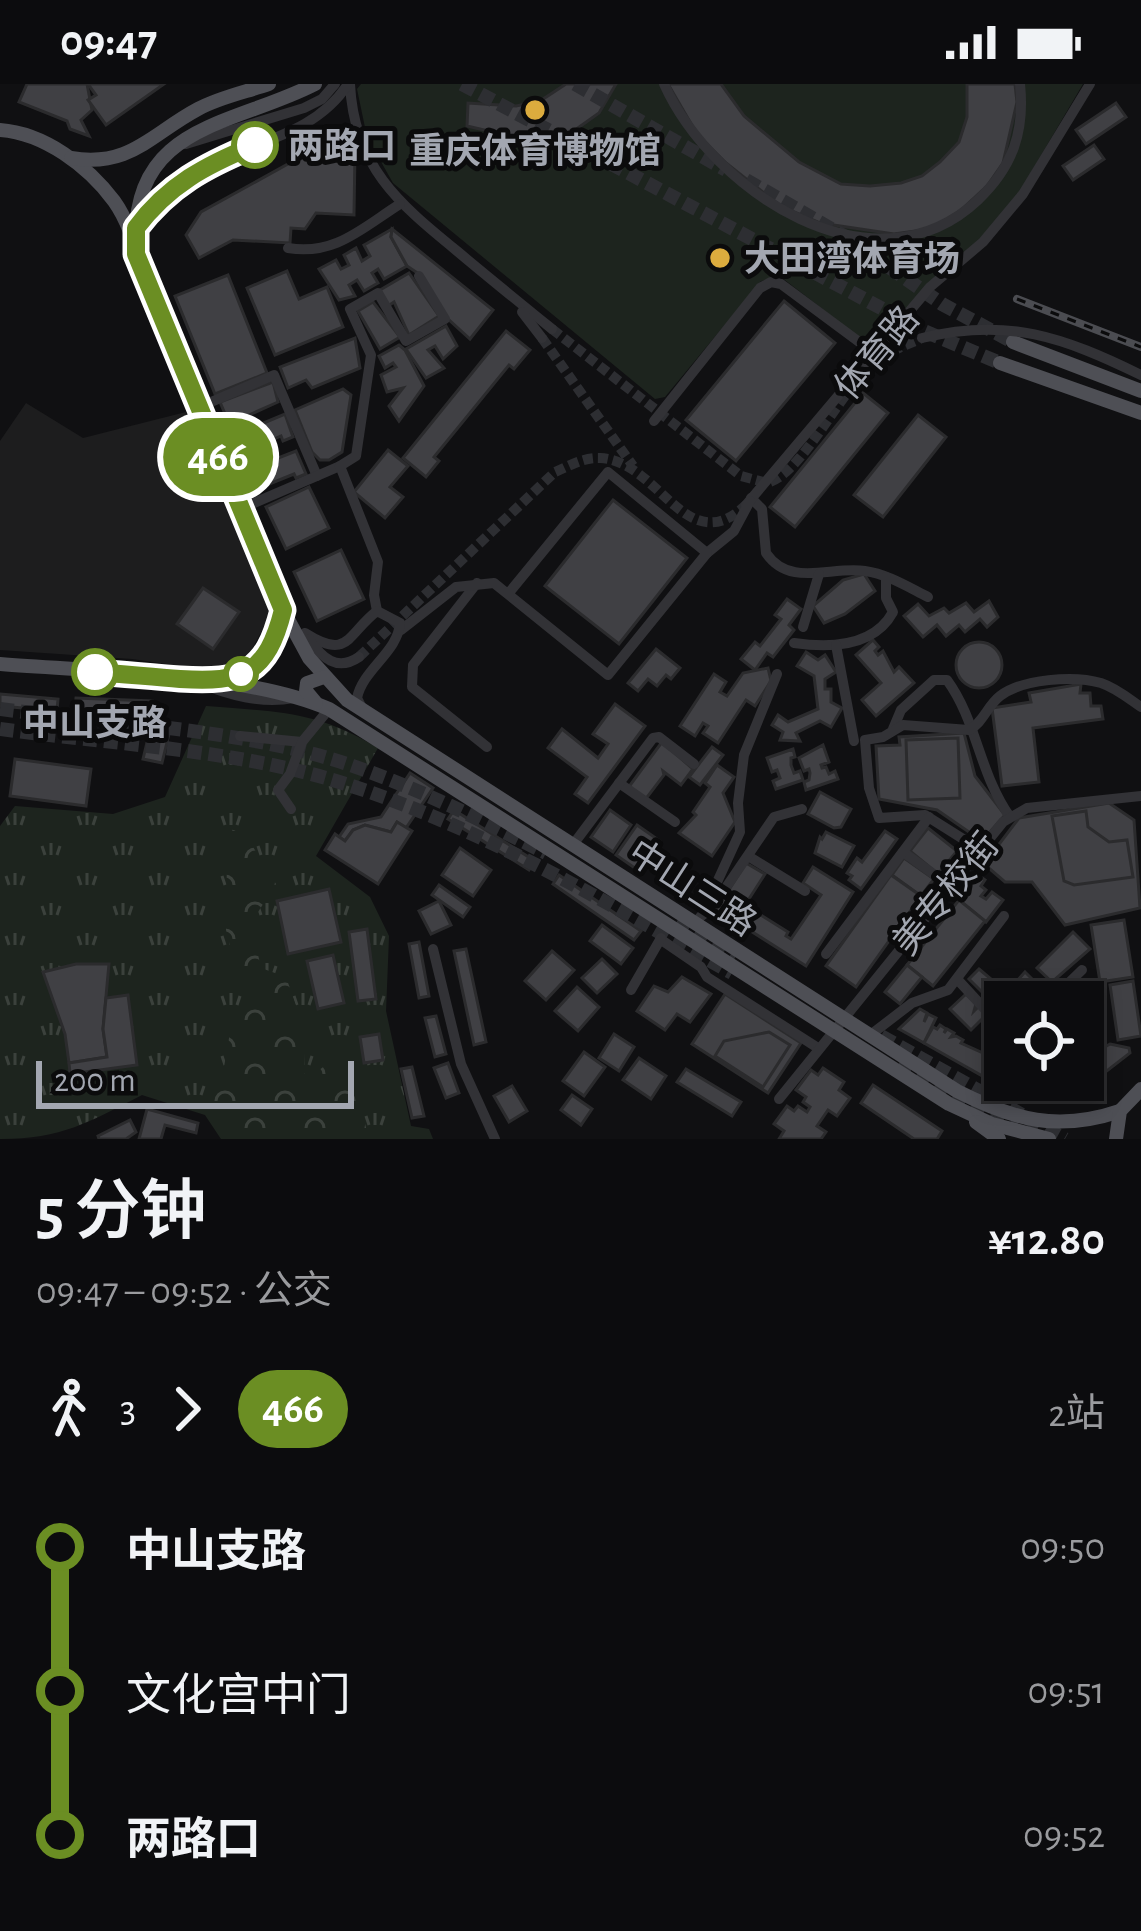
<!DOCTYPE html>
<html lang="zh">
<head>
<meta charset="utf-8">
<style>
  :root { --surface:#0c0c0e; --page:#1a1a1c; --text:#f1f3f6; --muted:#9a9b9e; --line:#2c2c2e }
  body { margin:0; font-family:"Alegreya Sans","Noto Sans SC",sans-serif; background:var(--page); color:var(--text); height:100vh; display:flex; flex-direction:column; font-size:45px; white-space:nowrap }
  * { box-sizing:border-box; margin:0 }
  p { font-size:39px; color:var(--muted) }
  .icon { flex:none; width:66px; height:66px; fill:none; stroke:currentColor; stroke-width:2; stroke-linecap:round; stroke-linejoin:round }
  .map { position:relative; height:1055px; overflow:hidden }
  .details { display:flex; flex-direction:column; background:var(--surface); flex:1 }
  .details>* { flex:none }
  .badge { padding:0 24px; border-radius:39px; font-size:42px; line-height:78px }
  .fabs { position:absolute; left:984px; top:897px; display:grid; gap:24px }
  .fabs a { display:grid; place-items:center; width:120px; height:120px; border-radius:0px; background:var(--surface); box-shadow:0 6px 18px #0003,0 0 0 3px var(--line); font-size:60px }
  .scale { position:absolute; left:36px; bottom:30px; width:318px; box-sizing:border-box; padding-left:12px; border:6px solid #a3a7b1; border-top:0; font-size:33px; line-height:42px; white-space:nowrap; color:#a3a7b1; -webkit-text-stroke:9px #0b0b0c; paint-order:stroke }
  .map>.badge { position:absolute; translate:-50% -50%; box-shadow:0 0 0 6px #fff }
  .legs { display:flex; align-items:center; gap:18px; height:132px; padding:0 36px; font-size:39px }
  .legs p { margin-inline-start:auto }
  .head { display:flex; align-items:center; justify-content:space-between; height:204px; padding:0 36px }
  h1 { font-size:66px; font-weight:600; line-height:90px }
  ul { padding:0 36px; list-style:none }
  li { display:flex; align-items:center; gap:42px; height:144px; font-size:45px }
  li i { display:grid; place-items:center; width:18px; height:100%; margin:0 15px; background:currentColor }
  li i::after { content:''; width:30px; height:30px; margin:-15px; border:9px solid; border-radius:50%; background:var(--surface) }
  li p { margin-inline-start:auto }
  li:first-child i { background:linear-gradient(#0000 50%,currentColor 0) }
  li:last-child i { background:linear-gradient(currentColor 50%,#0000 0) }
  .status { display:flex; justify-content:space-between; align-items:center; height:84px; padding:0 60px; background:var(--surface); direction:ltr }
  .status svg { height:33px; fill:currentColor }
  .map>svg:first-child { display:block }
  .built { fill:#1d1d1e }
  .grass { fill:url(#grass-tufts) }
  .forest { fill:url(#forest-crowns) }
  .pitch { fill:#1d241e }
  .building { fill:#404044; stroke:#2b2b2d; stroke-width:3 }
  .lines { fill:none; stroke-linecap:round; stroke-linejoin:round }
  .minor-tunnel { stroke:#2d2e32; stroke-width:10; stroke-dasharray:10 5; stroke-linecap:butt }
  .major-tunnel { stroke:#2d2e32; stroke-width:14; stroke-dasharray:14 7; stroke-linecap:butt }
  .minor { stroke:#323236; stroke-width:10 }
  .major { stroke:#4e4f55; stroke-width:14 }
  .rail-casing { stroke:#4b4c51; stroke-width:8 }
  .rail { stroke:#0b0b0c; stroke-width:3; stroke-dasharray:9; stroke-linecap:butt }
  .minor-bridge { stroke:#323236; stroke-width:10 }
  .line-1-casing { stroke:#fff; stroke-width:27 }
  .line-1 { stroke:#6b8e23; stroke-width:18 }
  .poi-dot { fill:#dcac3e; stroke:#0b0b0c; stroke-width:4.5 }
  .stop-1-dot { fill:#fff; stroke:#6b8e23; stroke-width:6 }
  .labels { text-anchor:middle; stroke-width:10; stroke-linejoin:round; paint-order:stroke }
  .stop-label { font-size:36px; font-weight:bold; fill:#a3a7b1; stroke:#0b0b0c; text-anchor:start }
  .poi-label { font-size:36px; font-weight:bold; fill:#a3a7b1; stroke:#0b0b0c }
  .street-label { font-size:36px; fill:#a3a7b1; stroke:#0b0b0c }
</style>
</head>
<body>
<div class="status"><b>09:47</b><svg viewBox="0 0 49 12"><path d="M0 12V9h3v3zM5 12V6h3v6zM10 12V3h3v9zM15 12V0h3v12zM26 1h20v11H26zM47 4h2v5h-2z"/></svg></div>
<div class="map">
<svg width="1141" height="1055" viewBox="0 0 1141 1055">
  <defs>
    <pattern id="grass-tufts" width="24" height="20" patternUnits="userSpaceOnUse" patternTransform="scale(3)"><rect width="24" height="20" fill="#1d241e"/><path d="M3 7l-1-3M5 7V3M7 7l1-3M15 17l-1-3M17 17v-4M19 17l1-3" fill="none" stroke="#3b413c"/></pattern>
    <pattern id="forest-crowns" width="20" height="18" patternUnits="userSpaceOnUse" patternTransform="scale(3)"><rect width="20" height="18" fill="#1d241e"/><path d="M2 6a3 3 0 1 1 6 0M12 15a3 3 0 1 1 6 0" fill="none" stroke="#3b413c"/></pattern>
  </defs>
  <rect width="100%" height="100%" fill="#101012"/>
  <path class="built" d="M26,319L83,354L186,328L268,520V535L250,569L223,584L207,586L132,575L0,566V357Z"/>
  <path class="grass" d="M206,622C277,628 315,626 378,664L316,772L370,813L389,852L386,927L411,1042L429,1045L433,1055H221L205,1031L142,1011C89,1038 62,1055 0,1055V742L15,722L113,730L165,713Z"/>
  <path class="forest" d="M230,745L245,750L276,800L251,839L261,884L286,893L306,950L304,989L308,994L326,981L345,979L352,990L369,1055H225L209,1029L224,983L232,937L239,932L244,918L226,846L227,771L217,753Z"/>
  <path class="pitch" d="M361,0H1083L1020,107L980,155L873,264L781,193L761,197L665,313L655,315L393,99L367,53L357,5Z"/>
  <g class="building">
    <path d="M27,0H87L92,26L81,36L89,52L70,45L67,37L19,18Z"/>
    <path d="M88,0H164L106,41L88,16L96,11Z"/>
    <path d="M566,0H616L599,29L575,46L545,54L514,53L467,42L468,19L516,22L540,17Z"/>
    <path d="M668,0H721L744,32L799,78L841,100L870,102L901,99L922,92L940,78L959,58L967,33V0H1015L1017,18L1003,79L987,102L960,127L930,145L894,150L820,139L782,123L726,79L697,50Z"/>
    <path d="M1116,19L1126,33L1086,60L1076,46Z"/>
    <path d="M1094,61L1104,75L1073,96L1063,82Z"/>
    <path d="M355,68L354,131L316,129L305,145L291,144L290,159L233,156L199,174L186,151L201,128L306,70Z"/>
    <path d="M392,145L391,153L407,182L384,195L378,185L372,189L378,199L364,207L357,196L349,201L355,212L339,216L319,185L336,176L341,185L349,181L344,171L356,164L362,177L370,172L364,161Z"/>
    <path d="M392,145L493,226L470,255L447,234L422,192L407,182L391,153Z"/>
    <path d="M287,187L299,215L327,203L343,243L275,271L247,204Z"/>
    <path d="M409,189L439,232L409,251L394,218L388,222L380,206Z"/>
    <path d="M228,191L267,289L215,310L175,212Z"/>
    <path d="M784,217L835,259L736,377L686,336Z"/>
    <path d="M373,218L400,253L380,265L358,227Z"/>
    <path d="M446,242L457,262L443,275L435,262L428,266L444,284L426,294L406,265Z"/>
    <path d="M506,247L530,266L514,285L509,281L461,340L434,373L439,377L426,393L403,374Z"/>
    <path d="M355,254L360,284L312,304L306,296L288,304L280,283Z"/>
    <path d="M399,261L405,266L424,302L399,337L389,322L403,304L387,308L381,291L396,283L393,279L385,284L379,272Z"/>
    <path d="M273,298L278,318L249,331L254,343L285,330L293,353L283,357L281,352L254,364L262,363L268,378L296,367L306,390L296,394L294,390L257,405L220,318Z"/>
    <path d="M343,305L351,311L342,368L329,376H320L312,368L295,326Z"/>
    <path d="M863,309L888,329L795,443L770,423Z"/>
    <path d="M918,331L946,353L883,433L854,411Z"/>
    <path d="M388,366L408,382L390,403L403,413L385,434L354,408Z"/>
    <path d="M309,403L329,444L286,465L266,423Z"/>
    <path d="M613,416L687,474L619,560L545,502Z"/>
    <path d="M341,466L364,515L317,537L294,488Z"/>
    <path d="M864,490L875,507L845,530L824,539L813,522L843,496Z"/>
    <path d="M203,504L239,528L213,565L177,540Z"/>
    <path d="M787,515L801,525L789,541L794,546L773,573L767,569L755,586L741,575L755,558L760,562L781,535L775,531Z"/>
    <path d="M989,517L998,533L987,543L980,535L965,548L959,541L946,552L937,541L923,553L904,532L918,520L929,532L944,524L949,529L966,519L974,528Z"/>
    <path d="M873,556L879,563L875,567L878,571L883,567L894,588L899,583L914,599L876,632L862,616L881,599L856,571Z"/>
    <circle cx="979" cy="581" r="23"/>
    <path d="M656,565L680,584L671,595L666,591L657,602L648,595L638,607L628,599Z"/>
    <path d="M806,568L818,576L825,571L836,588L825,595V605H831V618L842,624L831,643L820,637L796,649L800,657L780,656L783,648L772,641L778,631L788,638L818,625L814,592L797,582Z"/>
    <path d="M768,584L771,597L755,622L746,616L718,659L703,649L708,642L703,639L695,652L680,642L714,590L726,598L720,608L727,612L743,589Z"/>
    <path d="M1081,600L1080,609H1090L1091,622H1101L1103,635L1033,644L1039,698L1002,702L992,624L1031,618L1029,609Z"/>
    <path d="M0,610L58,615L57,627L0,622Z"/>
    <path d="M76,614L152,617L151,632L75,628Z"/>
    <path d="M615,620L645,642L588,719L575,710L587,693L548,664L562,645L598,674L608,660L593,650Z"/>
    <path d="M150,646L169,650L162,679L143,675Z"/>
    <path d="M964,649L975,692L1005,731L982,757L937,726L879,715L876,662L900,661L899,653Z"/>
    <path d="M958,654L960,714L908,716L906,656Z"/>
    <path d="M662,658L693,685L681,701L663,687L664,691L645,716L628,704Z"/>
    <path d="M823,661L829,678L821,681L822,684L826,683L829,690L835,687L838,695L806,706L804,698L809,696L810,689L809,685L804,687L799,674Z"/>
    <path d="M712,663L723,671L700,701L689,693Z"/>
    <path d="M793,665L795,673L791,674V681L794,689L800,687L803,696L776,705L773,697L780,694L777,686L772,688L767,674Z"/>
    <path d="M15,675L91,685L86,722L10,712Z"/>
    <path d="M717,681L734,693L723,709L735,738L712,772L679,749L696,731L693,728L710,703L705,699Z"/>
    <path d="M410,689L433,704L406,744L397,738L391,748L365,741L353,746L345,757L339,753L348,740L381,733Z"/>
    <path d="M820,708L851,725L841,743L834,744L808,730Z"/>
    <path d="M1109,719L1134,736L1140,824L1065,841L1032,798H1005L984,780L1019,734Z"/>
    <path d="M454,726L535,777L529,786L448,735Z"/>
    <path d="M610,726L631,741L613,768L591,753Z"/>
    <path d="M1086,727L1088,743L1109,758L1127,756L1133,793L1074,801L1064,797L1052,732Z"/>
    <path d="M397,738L412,747L378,800L325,766L335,750L345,757L353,746L365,741L391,748Z"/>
    <path d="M637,741L660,757L639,787L616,771Z"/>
    <path d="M928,744L957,767L938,790L910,767Z"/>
    <path d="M885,747L897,755L861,805L849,796L852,792L847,789L857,774L862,778Z"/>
    <path d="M826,748L854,762L842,783L815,769L820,753L822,755Z"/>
    <path d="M460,764L491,786L473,812L442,791Z"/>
    <path d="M904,774L934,795L921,812L892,791Z"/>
    <path d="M746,779L765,790L731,843L712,832Z"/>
    <path d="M813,783L853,808L806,882L735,837L745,821L788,848L786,852L791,855L821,811L803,799Z"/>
    <path d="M559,791L641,847L634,856L553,800Z"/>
    <path d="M891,791L921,812L856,903L826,882Z"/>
    <path d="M978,791L985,796L981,802L986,806L981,812L986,815L992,808L1003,816L986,838L959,816Z"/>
    <path d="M439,801L470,823L463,833L432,811Z"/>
    <path d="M329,805L341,858L288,870L277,817Z"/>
    <path d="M959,816L985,837L933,902L907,881Z"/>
    <path d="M439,817L451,841L431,850L419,827Z"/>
    <path d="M1124,836L1133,893L1100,898L1091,841Z"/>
    <path d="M602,841L633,864L621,880L590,857Z"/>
    <path d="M367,845L376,915L358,917L349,848Z"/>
    <path d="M1073,848L1090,865L1052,898L1037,884Z"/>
    <path d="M419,858L429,912L419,914L409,860Z"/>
    <path d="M466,865L486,958L474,961L454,867Z"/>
    <path d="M552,867L574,886L546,916L525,897Z"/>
    <path d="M333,871L344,919L318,925L307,877Z"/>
    <path d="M602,875L617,890L597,909L582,894Z"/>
    <path d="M76,880H109L103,945L107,973L69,979L65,950L43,888Z"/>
    <path d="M907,881L922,893L900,920L885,908Z"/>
    <path d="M979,885L1004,906L992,918L969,895Z"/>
    <path d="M1025,888L1043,906L1031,918L1025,915L1005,918V931L995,921Z"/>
    <path d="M682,893L711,910L690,938L677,930L665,946L637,927L654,902L668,908Z"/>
    <path d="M1133,897L1141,952L1118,956L1110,901Z"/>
    <path d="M577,903L599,923L578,947L555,927Z"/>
    <path d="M725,910L801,959L768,1009L692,960Z"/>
    <path d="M966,910L976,920L974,927L979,922L987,930L971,946L950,925Z"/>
    <path d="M128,911L137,981L70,990L69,979L107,973L103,945L106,914Z"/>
    <path d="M920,925L927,929L924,938L928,930L936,934L924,959L899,945Z"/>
    <path d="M436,932L446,970L435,973L425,934Z"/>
    <path d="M940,941L946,945L944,949L947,945L954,949L951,953L956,952L963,956L961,959L994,974L986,994L924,959L933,943L937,945Z"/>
    <path d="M769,948L790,961L763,1003L715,972L724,957Z"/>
    <path d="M379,950L383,976L364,979L360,953Z"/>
    <path d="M614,950L634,963L619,987L599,974Z"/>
    <path d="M1110,960L1129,964L1130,969L1099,993L1078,1000L1051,996H1083V975Z"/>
    <path d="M584,968L605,983L584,1012L563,997Z"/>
    <path d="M639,974L666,992L651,1015L623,996Z"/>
    <path d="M448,979L459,1009L446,1014L434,984Z"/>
    <path d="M412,983L424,1032L412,1034L401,985Z"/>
    <path d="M823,984L844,998L839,1006L850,1014L837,1032L828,1026L817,1042L826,1048L821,1055H779L784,1047L774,1040L787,1022L794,1027L798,1022L807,1028L810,1023L803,1018L806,1013L796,1006L811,986L818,991Z"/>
    <path d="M686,985L741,1018L732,1032L677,998Z"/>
    <path d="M873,1001L942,1047L937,1055H914L861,1019Z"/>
    <path d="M512,1002L527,1027L509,1038L494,1012Z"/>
    <path d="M572,1011L592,1025L581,1041L561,1026Z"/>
    <path d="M147,1025L198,1039L196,1049L165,1041L161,1055H139Z"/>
    <path d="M130,1036L136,1048L126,1055H99L98,1052Z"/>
  </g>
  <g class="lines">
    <g class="minor-tunnel">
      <path d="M552,245L741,392L767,399C802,390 840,307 872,281C887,268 904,262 922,254"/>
      <path d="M542,254L633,382"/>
      <path d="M359,573L555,388C569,382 584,373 600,374C660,377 686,478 746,421"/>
    </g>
    <g class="major-tunnel">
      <path d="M462,0L924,247L1000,279"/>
      <path d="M575,0L726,86"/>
      <path d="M746,96L849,155L942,220L1013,258"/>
      <path d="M0,625C110,639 250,646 353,682C420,705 483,737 546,769"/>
      <path d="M0,645C105,659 235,666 336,697C476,740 605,818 732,889"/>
      <path d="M676,839L736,872"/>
      <path d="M881,952L1065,1055"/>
      <path d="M898,981L1017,1042"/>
    </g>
    <g class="minor">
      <path d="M350,0C354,82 398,119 457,167C488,193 520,219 552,245"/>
      <path d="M664,0C712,107 874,214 978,116C1013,83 1025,47 1020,0"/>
      <path d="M186,60L304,24L322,15L335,0"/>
      <path d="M138,142C160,112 185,91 219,76C267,55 318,46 348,0"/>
      <path d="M288,164C335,172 362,144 400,120"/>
      <path d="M522,228L542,254"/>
      <path d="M197,324L274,291L317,392"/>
      <path d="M654,337L760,204L771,198L781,200L874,269"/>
      <path d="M751,414L762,425L766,469C790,504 830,482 865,487C887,490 908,503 928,513"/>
      <path d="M746,421L930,203L983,158L1023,110L1090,0"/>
      <path d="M240,425L340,382"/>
      <path d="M707,469L734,447L750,417"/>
      <path d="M477,499L413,581L412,603L487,663"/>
      <path d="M377,527L374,511L378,478L340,382L356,372L371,271L350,225L378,209L406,257L445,235L419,192"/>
      <path d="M803,543L819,490"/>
      <path d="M401,546L456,503L494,499L608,591L707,469L608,388L508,510"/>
      <path d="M305,549C349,577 347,550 377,527L400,539C398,568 363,585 357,614L362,624"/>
      <path d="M309,555C322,574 337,588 359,573"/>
      <path d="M794,559C829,564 874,563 893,528L886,514V493"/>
      <path d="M836,561L854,657"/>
      <path d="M200,599C227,611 263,620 293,614"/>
      <path d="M893,645L901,626L934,596H947C977,637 979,689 1010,733"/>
      <path d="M240,652L302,658"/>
      <path d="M619,699L675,738"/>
      <path d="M291,725L278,706L290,690L302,658L329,625"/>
      <path d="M572,762L653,654L659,653L694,680"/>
      <path d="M979,765L925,731L879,734L869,704L865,656L883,653L903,641L969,646C983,639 987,622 1000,612C1022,595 1074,591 1101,599C1116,604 1128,614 1141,623"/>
      <path d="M903,768L950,802"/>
      <path d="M748,772L805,807"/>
      <path d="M702,831L740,748L738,719L744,671L777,590"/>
      <path d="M700,833L712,824L774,733L802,725"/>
      <path d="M660,855L701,883L707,893L818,964"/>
      <path d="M433,865L461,980L495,1055"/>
      <path d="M826,870L929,733"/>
      <path d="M957,895L1005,947"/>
      <path d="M631,906L661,854"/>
      <path d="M1049,918L1082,886"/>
      <path d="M869,952L912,919L948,906L1004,832"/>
      <path d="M779,1015L1003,738L1027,724L1141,712"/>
      <path d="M996,1025L1005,989"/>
    </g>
    <g class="major">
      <path d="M0,46C44,49 88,82 114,117C135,146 140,187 154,220C196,322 240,424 283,526L309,574L347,616L957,1007C1014,1036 1058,1048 1120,1027"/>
      <path d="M71,74C130,84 151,50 198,25C220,13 246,8 269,0"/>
      <path d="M136,159C132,40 233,42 315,0"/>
      <path d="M1013,258L1141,307"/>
      <path d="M1000,279L1141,329"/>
      <path d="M0,580C96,588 242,588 329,625L949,1020L992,1040L1049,1055"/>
      <path d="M220,597C260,585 273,565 283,526"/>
      <path d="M316,619L306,607L307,599L324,593"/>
      <path d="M976,1038L999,1055"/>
      <path d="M1116,1055L1120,1027L1141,1005"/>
    </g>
    <g class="rail-casing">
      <path id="rail" d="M1017,215L1141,263"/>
    </g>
    <use href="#rail" class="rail"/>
    <path class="minor-bridge" d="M922,254C1008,233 1063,253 1141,291"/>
  </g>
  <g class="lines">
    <g class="line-1-casing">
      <path id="line-1" d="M95,588C124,590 152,593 180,595C243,599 267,590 283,526L136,170V144C168,101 206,81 255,61"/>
    </g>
    <use href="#line-1" class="line-1"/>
  </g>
  <g class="poi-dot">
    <circle cx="535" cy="26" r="12"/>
    <circle cx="720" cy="174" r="12"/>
  </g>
  <g class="stop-1-dot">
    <circle cx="255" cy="61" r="21"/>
    <circle cx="95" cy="588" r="21"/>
    <circle cx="241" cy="590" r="15"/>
  </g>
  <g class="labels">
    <g class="stop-label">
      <text x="288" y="74">两路口</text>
      <text x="95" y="651" text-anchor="middle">中山支路</text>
    </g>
    <g class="poi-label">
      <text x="535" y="79">重庆体育博物馆</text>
      <text x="744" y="187" text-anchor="start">大田湾体育场</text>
    </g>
    <g class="street-label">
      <text transform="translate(876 268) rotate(-50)" y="13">体育路</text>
      <text transform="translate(693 803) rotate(33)" y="13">中山三路</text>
      <text transform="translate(945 809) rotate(-51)" y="13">美专校街</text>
    </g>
  </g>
</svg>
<div class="fabs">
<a><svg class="icon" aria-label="locate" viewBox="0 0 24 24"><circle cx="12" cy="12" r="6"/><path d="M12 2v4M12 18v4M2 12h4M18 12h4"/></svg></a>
</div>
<div class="scale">200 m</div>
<b class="badge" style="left:218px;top:373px;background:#6b8e23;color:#fff">466</b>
</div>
<section class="details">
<div class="head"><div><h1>5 分钟</h1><p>09:47 – 09:52 · 公交</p></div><b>¥12.80</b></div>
<div class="legs"><svg class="icon" aria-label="walk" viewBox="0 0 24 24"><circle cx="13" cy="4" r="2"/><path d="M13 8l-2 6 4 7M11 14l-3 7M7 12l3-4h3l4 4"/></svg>3<svg class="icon" aria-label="forward" viewBox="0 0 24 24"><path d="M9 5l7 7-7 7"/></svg><b class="badge" style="background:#6b8e23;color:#fff">466</b><p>2站</p></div>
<ul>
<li><i style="color:#6b8e23"></i><b>中山支路</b><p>09:50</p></li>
<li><i style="color:#6b8e23"></i><span>文化宫中门</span><p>09:51</p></li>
<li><i style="color:#6b8e23"></i><b>两路口</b><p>09:52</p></li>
</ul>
</section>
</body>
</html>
